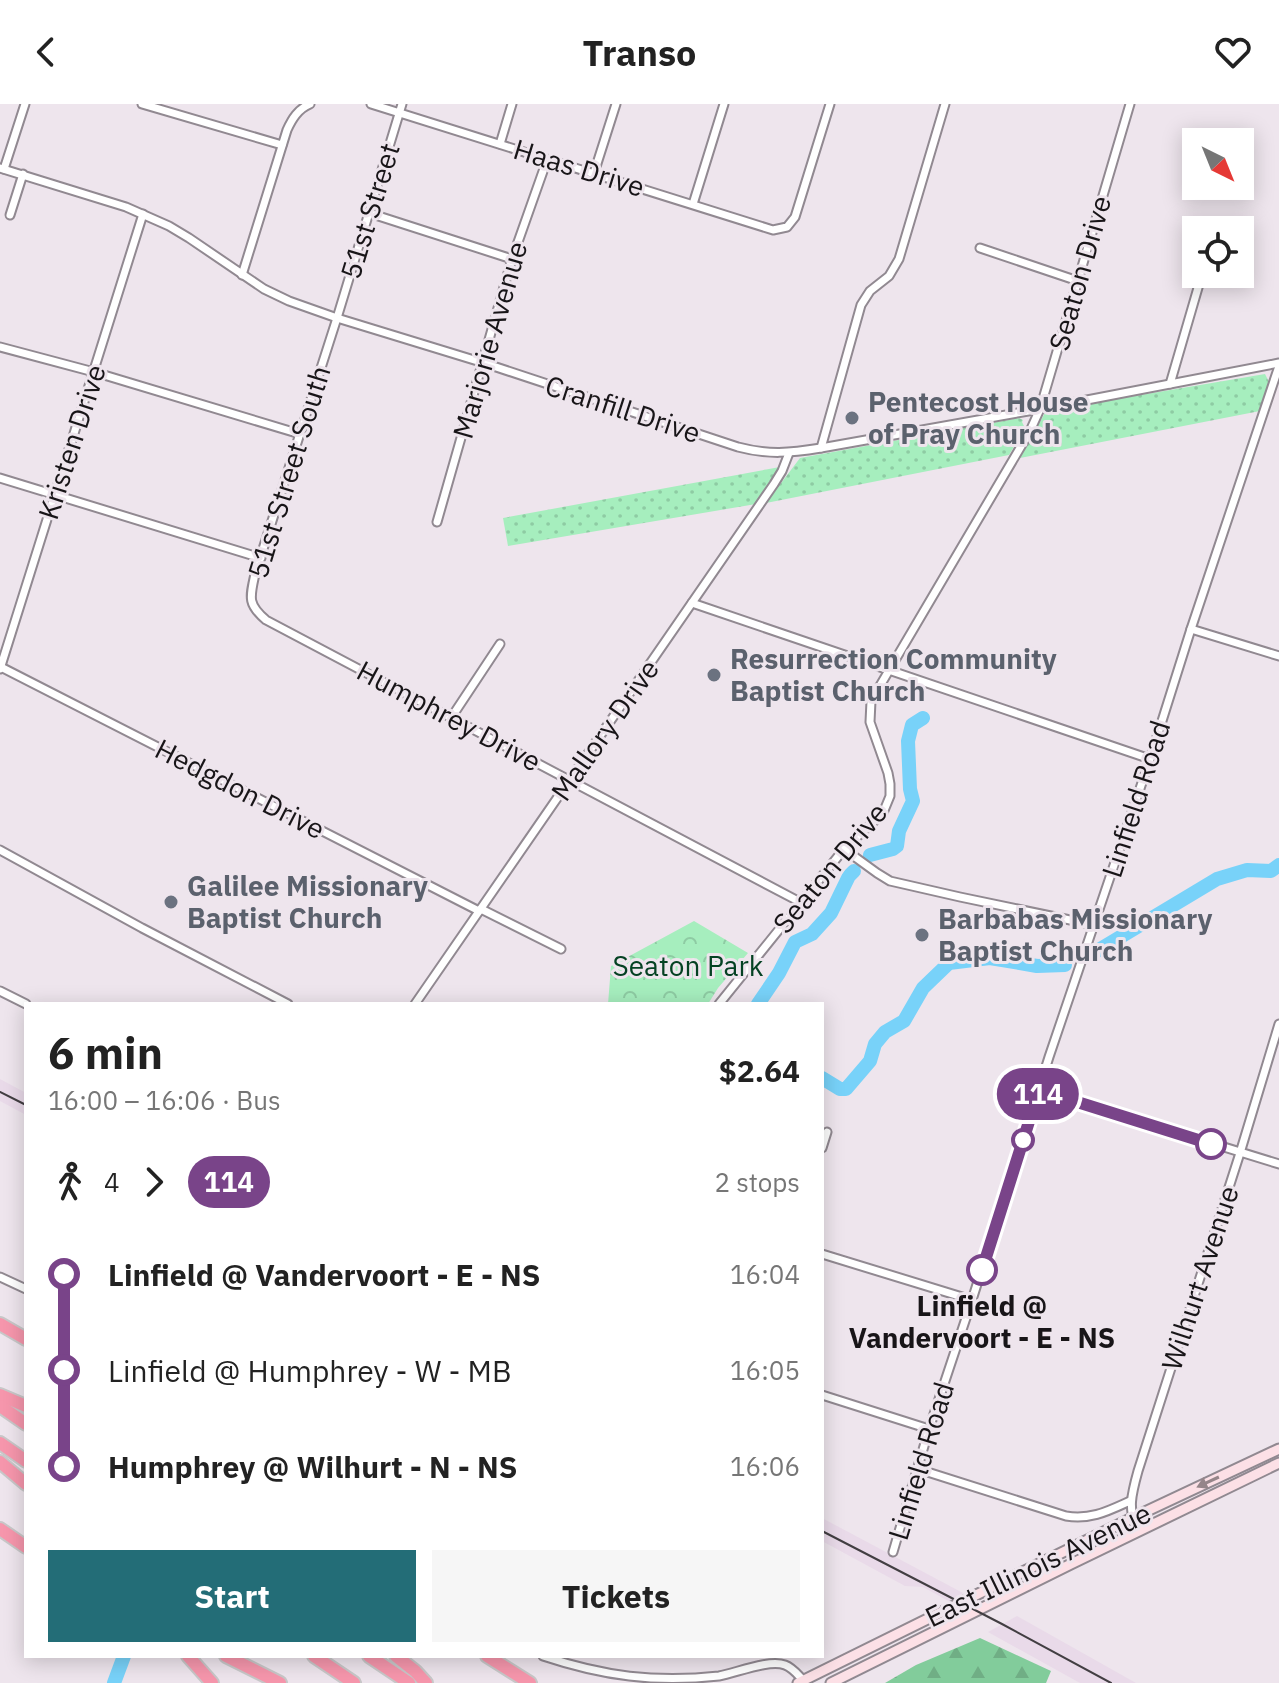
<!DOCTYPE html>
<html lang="en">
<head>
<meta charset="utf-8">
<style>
  :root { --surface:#fff; --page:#f6f6f6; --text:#222; --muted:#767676; --accent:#236d77 }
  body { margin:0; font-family:"IBM Plex Sans",sans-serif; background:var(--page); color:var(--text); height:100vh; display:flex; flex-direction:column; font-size:30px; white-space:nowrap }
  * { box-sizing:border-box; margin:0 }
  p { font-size:26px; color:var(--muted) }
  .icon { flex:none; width:44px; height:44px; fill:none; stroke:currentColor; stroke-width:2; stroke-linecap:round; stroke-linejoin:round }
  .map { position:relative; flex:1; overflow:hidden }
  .details { position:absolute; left:24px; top:898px; width:800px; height:656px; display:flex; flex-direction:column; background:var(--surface); border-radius:0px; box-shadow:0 4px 20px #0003 }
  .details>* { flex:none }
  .badge { padding:0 16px; border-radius:26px; font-size:28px; line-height:52px }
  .needle { width:52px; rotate:137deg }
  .tools { position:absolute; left:1182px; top:24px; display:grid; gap:16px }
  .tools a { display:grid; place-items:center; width:72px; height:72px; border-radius:0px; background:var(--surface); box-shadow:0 4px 20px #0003; font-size:40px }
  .map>.badge { position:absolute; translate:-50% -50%; box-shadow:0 0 0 4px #fff }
  .legs { display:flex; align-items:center; gap:12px; height:88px; padding:0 24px; font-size:26px }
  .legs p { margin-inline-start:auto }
  .headline { display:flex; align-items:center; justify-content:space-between; height:136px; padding:0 24px }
  h1 { font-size:44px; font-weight:700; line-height:60px }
  .action { display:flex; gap:16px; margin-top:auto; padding:16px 24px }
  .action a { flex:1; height:92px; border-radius:0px; background:var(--accent); color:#fff; font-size:32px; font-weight:700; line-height:92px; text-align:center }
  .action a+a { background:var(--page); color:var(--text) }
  ul { padding:0 24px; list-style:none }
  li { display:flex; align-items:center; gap:28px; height:96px; font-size:30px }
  li i { display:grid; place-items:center; width:12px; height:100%; margin:0 10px; background:currentColor }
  li i::after { content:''; width:20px; height:20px; margin:-10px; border:6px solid; border-radius:50%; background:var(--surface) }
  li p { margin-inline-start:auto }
  li:first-child i { background:linear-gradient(#0000 50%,currentColor 0) }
  li:last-child i { background:linear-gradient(currentColor 50%,#0000 0) }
  header { display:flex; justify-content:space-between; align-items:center; height:104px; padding:0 24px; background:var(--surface); font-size:36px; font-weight:700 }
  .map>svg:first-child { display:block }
  .built { fill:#e9dae9 }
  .grass { fill:url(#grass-dots) }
  .forest { fill:url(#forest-firs) }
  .park { fill:url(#park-crowns) }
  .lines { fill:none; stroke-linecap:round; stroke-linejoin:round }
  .river { stroke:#78d2f9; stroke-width:14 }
  .street-casing { stroke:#918991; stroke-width:11 }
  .secondary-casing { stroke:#918991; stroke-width:13 }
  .highway-casing { stroke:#c8c7c8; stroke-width:16 }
  .street { stroke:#fff; stroke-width:7 }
  .secondary { stroke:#fce0e6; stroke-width:9 }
  .highway { stroke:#f696ac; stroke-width:12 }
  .rail { stroke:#423e42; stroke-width:2 }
  .oneway { fill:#958589 }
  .line-1-casing { stroke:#fff; stroke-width:18 }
  .line-1 { stroke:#794489; stroke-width:12 }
  .worship-dot { fill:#6b7280; stroke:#eee5ed; stroke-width:3 }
  .stop-1-dot { fill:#fff; stroke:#794489; stroke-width:4 }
  .labels { text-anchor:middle; stroke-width:6; stroke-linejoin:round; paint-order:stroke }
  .street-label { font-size:28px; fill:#181518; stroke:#eee5ed }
  .worship-label { font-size:28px; font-weight:bold; fill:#5b616d; stroke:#eee5ed; text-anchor:start }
  .park-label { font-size:28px; fill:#054223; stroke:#eee5ed }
  .stop-label { font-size:28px; font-weight:bold; fill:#181518; stroke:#eee5ed }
</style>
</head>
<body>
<header><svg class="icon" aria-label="back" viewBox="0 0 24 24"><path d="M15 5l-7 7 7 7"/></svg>Transo<svg class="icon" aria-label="heart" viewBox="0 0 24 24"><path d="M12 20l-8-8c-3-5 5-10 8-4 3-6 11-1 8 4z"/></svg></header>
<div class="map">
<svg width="1279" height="1579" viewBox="0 0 1279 1579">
  <defs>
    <pattern id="grass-dots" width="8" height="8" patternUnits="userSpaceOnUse" patternTransform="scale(2)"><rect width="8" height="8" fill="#a6eebe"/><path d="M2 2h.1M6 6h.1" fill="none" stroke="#8ecba3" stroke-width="1.8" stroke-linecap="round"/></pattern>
    <pattern id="forest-firs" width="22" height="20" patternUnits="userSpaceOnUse" patternTransform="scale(2)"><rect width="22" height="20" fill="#82cc9b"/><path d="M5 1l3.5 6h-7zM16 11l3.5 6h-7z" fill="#70ae85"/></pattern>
    <pattern id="park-crowns" width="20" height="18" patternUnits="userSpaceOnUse" patternTransform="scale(2)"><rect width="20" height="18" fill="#a6eebe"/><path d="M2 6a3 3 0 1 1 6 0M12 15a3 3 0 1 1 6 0" fill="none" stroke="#8ecba3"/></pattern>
  </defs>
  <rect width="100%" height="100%" fill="#eee5ed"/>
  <g class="built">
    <path d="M0,975L26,989V1011L0,997Z"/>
    <path d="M822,1414L963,1489L952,1499L923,1483L905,1482L822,1437Z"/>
    <path d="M1017,1512L1136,1579H1080L988,1528Z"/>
  </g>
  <g class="grass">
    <path d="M1265,270L1269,278L1260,307L1020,354L1046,307Z"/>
    <path d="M1019,314L1023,316L1022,318L1025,324L1009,351L766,399L800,354Z"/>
    <path d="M780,363L756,400L508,442L503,414Z"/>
  </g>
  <path class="forest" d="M980,1534L1051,1567L1046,1579H885L916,1561Z"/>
  <path class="park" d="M694,817L748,849L718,884L708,900H608L611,862Z"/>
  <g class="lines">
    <g class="river">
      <path d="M870,751L893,745L897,742L899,727L913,697L910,685L908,637L912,621L923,614"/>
      <path d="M1097,847L1217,775L1247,766L1271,767L1279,761"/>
      <path d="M758,900L779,869L795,838L812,830L831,809L849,772L854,767"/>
      <path d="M822,974L840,985H846L870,957L875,940L885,928L904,917L923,884L949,859L990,854L1037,862L1065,861"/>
      <path d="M114,1579L124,1552"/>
    </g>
    <g class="street-casing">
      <g id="street">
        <path d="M142,0L282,41"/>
        <path d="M371,0L773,126L787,123L795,113L830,0"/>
        <path d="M402,0L337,214L255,470C250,493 247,500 266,516L800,798"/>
        <path d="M500,40L512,0"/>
        <path d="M0,64L126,103L169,122L189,134L264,185L289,197L337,214L484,259L738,343C768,351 790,349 821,344L1040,305L1279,259"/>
        <path d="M4,65L25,0"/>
        <path d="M594,69L616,0"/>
        <path d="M693,100L724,0"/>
        <path d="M369,109L512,155"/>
        <path d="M10,111L23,70"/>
        <path d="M980,144L1078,177"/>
        <path d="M242,171L287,26C292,15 298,5 310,0"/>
        <path d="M0,243L94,268L300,330"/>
        <path d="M1170,280L1202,170"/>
        <path d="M821,344L861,201L870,187L889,172L899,155L945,0"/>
        <path d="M0,374L261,454"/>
        <path d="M437,418L512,155L547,56"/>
        <path d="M692,499L1150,655"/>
        <path d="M1191,525L1279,552"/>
        <path d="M1,563L479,807"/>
        <path d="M0,565L143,110"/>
        <path d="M451,614L500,540"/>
        <path d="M844,745L877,769L890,777L960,793L1094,821"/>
        <path d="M0,746L142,824L288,900"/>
        <path d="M481,805L561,845"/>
        <path d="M0,887L26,900"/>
        <path d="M415,900L774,380L782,367L789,349"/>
        <path d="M719,900L844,745L883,709L890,692V680L888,669L870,618L871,597L1030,327L1040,305L1130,0"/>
        <path d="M1039,986L1279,1060"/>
        <path d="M822,1044L827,1028"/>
        <path d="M822,1150L972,1196"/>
        <path d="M0,1173L26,1185"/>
        <path d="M822,1291L929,1325"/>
        <path d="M918,1365L1066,1412C1091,1416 1108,1407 1130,1397"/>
        <path d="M1137,1428C1128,1404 1131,1392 1138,1367L1240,1049L1279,920"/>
        <path d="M893,1448L929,1325L972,1196L1049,953L1150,655L1191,525L1279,262"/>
        <path d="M543,1552C603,1572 655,1579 719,1572C736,1569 769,1555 785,1561C793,1564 798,1571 803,1576"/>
      </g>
    </g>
    <g class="secondary-casing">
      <g id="secondary">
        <path d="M798,1579L1132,1414L1279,1345"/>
        <path d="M831,1579L1071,1460L1279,1359"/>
      </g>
    </g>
    <g class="highway-casing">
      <g id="highway">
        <path d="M0,1220L26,1235"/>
        <path d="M0,1291L26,1302"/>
        <path d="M0,1302L26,1320"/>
        <path d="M0,1339L26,1357"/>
        <path d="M0,1358L26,1380"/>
        <path d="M0,1425L26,1443"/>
        <path d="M188,1552L212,1579"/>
        <path d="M226,1552L280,1579"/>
        <path d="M314,1552L354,1579"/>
        <path d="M369,1552L409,1579"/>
        <path d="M396,1552L415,1567L426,1579"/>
        <path d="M487,1552L530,1579"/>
      </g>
    </g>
    <use href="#street" class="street"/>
    <use href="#secondary" class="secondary"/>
    <use href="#highway" class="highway"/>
    <g class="rail">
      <path d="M0,988L26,1001"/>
      <path d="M822,1427L1002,1520L1111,1579"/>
    </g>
  </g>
  <defs><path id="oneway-solid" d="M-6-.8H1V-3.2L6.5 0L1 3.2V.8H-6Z" transform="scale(2)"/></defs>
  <use class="oneway" href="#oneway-solid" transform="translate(1208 1378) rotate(155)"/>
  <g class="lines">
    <g class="line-1-casing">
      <path id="line-1" d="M982,1166L1039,986L1211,1040"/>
    </g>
    <use href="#line-1" class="line-1"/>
  </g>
  <g class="worship-dot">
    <circle cx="852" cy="314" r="8"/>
    <circle cx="714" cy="571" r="8"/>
    <circle cx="171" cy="798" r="8"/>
    <circle cx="922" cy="831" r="8"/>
  </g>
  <g class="stop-1-dot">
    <circle cx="1023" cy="1036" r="10"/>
    <circle cx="1211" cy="1040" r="14"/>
    <circle cx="982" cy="1166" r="14"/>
  </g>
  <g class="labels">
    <g class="street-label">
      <text transform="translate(579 64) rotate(17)" y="10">Haas Drive</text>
      <text transform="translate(370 107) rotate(-73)" y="10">51st Street</text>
      <text transform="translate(1080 169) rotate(-74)" y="10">Seaton Drive</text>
      <text transform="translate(490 236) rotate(-74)" y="10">Marjorie Avenue</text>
      <text transform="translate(623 305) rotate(18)" y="10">Cranfill Drive</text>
      <text transform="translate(72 338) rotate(-72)" y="10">Kristen Drive</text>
      <text transform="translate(289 368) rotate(-73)" y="10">51st Street South</text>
      <text transform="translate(449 612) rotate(28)" y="10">Humphrey Drive</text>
      <text transform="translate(605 626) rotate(-55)" y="10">Mallory Drive</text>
      <text transform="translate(240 685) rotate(27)" y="10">Hedgdon Drive</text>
      <text transform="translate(1136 695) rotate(-72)" y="10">Linfield Road</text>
      <text transform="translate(830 764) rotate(-50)" y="10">Seaton Drive</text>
      <text transform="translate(1200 1174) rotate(-72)" y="10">Wilhurt Avenue</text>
      <text transform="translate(921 1357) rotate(-73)" y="10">Linfield Road</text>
      <text transform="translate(1038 1461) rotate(-26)" y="10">East Illinois Avenue</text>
    </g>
    <g class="worship-label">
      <text x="868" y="308">Pentecost House<tspan x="868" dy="32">of Pray Church</tspan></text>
      <text x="730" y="565">Resurrection Community<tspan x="730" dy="32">Baptist Church</tspan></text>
      <text x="187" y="792">Galilee Missionary<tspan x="187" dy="32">Baptist Church</tspan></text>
      <text x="938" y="825">Barbabas Missionary<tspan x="938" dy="32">Baptist Church</tspan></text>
    </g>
    <g class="park-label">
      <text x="688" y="872">Seaton Park</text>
    </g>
    <g class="stop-label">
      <text x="982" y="1212">Linfield @<tspan x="982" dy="32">Vandervoort - E - NS</tspan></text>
    </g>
  </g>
</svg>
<div class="tools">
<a><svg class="needle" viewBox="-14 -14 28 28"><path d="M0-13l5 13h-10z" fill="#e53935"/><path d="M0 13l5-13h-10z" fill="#767676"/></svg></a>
<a><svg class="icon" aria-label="locate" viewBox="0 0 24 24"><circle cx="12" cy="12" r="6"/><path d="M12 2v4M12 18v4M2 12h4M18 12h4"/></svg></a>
</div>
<b class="badge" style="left:1038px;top:990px;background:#794489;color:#fff">114</b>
<section class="details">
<div class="headline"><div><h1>6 min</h1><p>16:00 – 16:06 · Bus</p></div><b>$2.64</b></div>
<div class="legs"><svg class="icon" aria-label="walk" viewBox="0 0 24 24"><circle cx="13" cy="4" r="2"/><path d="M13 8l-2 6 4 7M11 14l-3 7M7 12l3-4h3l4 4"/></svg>4<svg class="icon" aria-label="forward" viewBox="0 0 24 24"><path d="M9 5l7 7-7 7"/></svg><b class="badge" style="background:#794489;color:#fff">114</b><p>2 stops</p></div>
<ul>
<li><i style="color:#794489"></i><b>Linfield @ Vandervoort - E - NS</b><p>16:04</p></li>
<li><i style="color:#794489"></i><span>Linfield @ Humphrey - W - MB</span><p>16:05</p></li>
<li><i style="color:#794489"></i><b>Humphrey @ Wilhurt - N - NS</b><p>16:06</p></li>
</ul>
<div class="action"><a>Start</a><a>Tickets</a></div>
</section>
</div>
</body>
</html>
